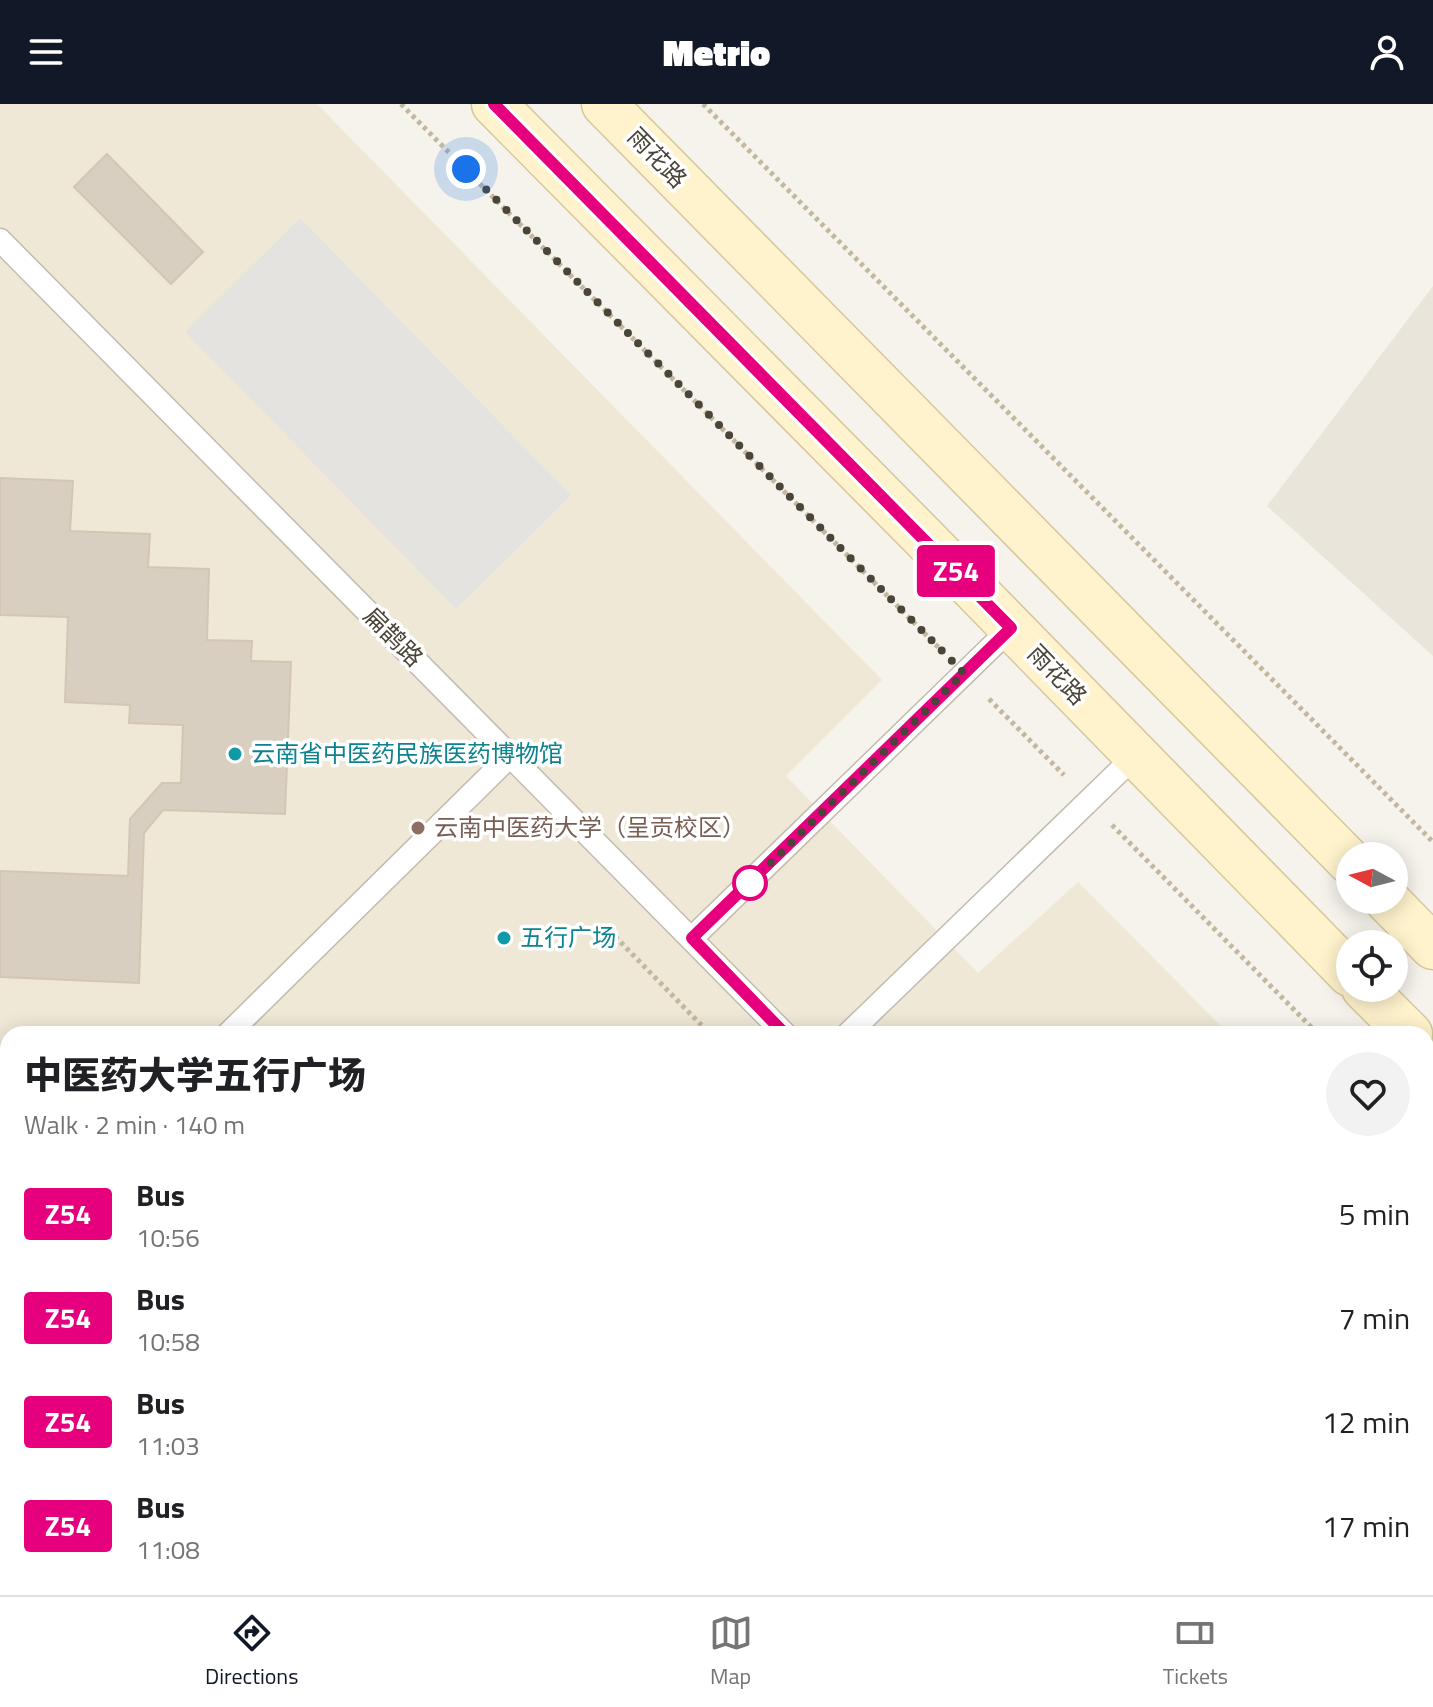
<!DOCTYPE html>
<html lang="en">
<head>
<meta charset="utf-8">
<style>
  :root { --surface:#fff; --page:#f2f2f2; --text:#202124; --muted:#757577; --line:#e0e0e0; --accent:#111827 }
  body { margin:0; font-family:"Titillium Web","Noto Sans SC",sans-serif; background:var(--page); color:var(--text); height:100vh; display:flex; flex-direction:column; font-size:30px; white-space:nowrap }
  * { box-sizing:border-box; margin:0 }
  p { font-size:26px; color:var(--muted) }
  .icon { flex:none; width:44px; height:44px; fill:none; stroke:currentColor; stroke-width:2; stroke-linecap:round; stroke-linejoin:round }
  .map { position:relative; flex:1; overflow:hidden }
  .details { position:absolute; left:0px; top:922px; width:1434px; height:570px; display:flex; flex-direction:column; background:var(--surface); border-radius:24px 24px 0 0; box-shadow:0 4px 20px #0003 }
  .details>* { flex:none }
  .badge { padding:0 16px; border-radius:6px; font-size:28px; line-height:52px }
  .needle { width:52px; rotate:277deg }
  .buttons { position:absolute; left:1336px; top:738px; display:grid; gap:16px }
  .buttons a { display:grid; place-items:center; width:72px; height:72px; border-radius:50%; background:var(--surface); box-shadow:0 4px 20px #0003; font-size:40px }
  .you { position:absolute; width:40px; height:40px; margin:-20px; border:6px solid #fff; border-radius:50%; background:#1a73e8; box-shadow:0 0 0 12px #1a73e833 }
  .map>.badge { position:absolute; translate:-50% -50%; box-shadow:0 0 0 4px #fff }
  .round { display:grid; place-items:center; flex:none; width:84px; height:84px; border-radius:42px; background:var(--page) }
  .overview { display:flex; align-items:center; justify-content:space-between; height:136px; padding:0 24px }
  h1 { font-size:38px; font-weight:800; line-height:60px }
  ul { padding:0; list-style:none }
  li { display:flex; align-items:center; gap:24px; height:104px; padding:0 24px }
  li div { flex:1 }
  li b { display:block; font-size:30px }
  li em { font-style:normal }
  li .badge { min-width:88px; font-weight:700; text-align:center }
  header { display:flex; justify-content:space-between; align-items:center; height:104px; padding:0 24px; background:var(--accent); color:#fff; font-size:36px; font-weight:800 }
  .dock { display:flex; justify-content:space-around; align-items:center; height:112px; border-top:2px solid var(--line); background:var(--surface); font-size:22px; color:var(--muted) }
  .dock a { display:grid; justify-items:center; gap:4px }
  .dock .on { color:var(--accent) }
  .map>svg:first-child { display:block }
  .residential { fill:#eae5da }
  .education { fill:#efe8d6 }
  .parking { fill:#e5e3e0 }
  .building { fill:#d8cfc1; stroke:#d3c7b4; stroke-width:2 }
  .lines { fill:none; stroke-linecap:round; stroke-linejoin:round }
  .lane-casing { stroke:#c2bbae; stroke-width:25 }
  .secondary-casing { stroke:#d6c79b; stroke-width:47 }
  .path { stroke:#c4b79f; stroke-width:5; stroke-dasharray:4 4; stroke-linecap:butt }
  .lane { stroke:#fff; stroke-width:22 }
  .secondary { stroke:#fff3cd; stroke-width:44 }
  .line-casing { stroke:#fff; stroke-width:18 }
  .line { stroke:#e6007e; stroke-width:12 }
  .walk { stroke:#4b4439; stroke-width:8; stroke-dasharray:0 14.4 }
  .culture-dot { fill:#0f9aa8; stroke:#fff; stroke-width:3 }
  .education-dot { fill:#8d6e63; stroke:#fff; stroke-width:3 }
  .stop-dot { fill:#fff; stroke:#e6007e; stroke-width:4 }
  .labels { text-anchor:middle; stroke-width:7; stroke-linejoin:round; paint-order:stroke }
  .street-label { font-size:24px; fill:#4b4439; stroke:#fff }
  .culture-label { font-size:24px; fill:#0d838f; stroke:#fff; text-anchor:start }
  .education-label { font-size:24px; fill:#785e54; stroke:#fff; text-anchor:start }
</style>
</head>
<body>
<header><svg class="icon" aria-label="menu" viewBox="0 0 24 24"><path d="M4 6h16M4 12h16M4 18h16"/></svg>Metrio<svg class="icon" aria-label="person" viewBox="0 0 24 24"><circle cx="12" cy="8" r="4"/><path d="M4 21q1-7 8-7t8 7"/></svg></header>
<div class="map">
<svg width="1433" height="1491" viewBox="0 0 1433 1491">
  <rect width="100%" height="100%" fill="#f6f3ec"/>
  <path class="residential" d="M1433,182V552L1267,402Z"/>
  <path class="education" d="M0,0H317L882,576L786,672L978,869L1078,778L1229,930H8V1484H1426V1130L1433,1137V1491H0Z"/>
  <g class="parking">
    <path d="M300,114L571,391L456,505L185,228Z"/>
    <path d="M1426,1219L1433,1226V1490L1426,1483Z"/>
  </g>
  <g class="building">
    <path d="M107,50L203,148L171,180L74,83Z"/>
    <path d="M0,374L73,377L70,427L150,430L148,463L209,465L207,536L252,537L251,557L291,558L285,710L163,706L144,729L139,879L0,873V767L128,772L130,715L162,679H181L183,621L129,619L130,601L65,598L68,513L0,511Z"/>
    <path d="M882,1484L957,1485L1064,1484L1063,1491H881Z"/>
  </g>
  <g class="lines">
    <g class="lane-casing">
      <g id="lane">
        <path d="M0,136L785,930"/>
        <path d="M692,834L1011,524"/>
        <path d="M228,930L511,651"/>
        <path d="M848,930L1135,652"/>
        <path d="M0,1051L8,1059"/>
        <path d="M0,1154L8,1146"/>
        <path d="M1328,1484L1335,1491"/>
        <path d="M640,1491L648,1484"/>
      </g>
    </g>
    <g class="secondary-casing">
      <g id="secondary">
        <path d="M494,0L922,432L1350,870"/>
        <path d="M604,0L1350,758"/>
        <path d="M1387,796L1433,843"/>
        <path d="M1364,884L1410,930"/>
      </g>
    </g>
    <g class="path">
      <path d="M401,0L940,545"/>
      <path d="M703,0L1433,738"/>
      <path d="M989,595L1064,671"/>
      <path d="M1112,721L1318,930"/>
      <path d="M604,821L710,930"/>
      <path d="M1426,1040L1433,1047"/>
      <path d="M420,1484L427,1491"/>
      <path d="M157,1491L164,1484"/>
    </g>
    <use href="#lane" class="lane"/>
    <use href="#secondary" class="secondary"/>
  </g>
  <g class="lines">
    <g class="line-casing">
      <path id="line" d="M494,0L1011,524L692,834L785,930"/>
    </g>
    <use href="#line" class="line"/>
    <path class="walk" d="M466,65L964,569L750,779"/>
  </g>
  <g class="culture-dot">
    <circle cx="235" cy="650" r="8"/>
    <circle cx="504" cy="834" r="8"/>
  </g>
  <circle class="education-dot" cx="418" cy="724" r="8"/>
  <circle class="stop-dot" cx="750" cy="779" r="16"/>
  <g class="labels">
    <g class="street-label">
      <text transform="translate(657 54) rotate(46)" y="8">雨花路</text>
      <text transform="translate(393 533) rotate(45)" y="8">扁鹊路</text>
      <text transform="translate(1057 571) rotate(46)" y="8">雨花路</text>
    </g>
    <g class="culture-label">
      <text x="251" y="658">云南省中医药民族医药博物馆</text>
      <text x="520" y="842">五行广场</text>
    </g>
    <g class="education-label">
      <text x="434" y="732">云南中医药大学（呈贡校区）</text>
    </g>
  </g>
</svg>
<div class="buttons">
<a><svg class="needle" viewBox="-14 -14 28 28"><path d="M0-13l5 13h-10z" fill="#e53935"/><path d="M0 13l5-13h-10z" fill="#757577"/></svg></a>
<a><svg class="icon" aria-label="locate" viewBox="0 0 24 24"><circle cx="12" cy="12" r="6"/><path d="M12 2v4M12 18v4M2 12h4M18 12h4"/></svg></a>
</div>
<div class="you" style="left:466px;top:65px"></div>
<b class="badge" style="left:956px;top:467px;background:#e6007e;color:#fff">Z54</b>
<section class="details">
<div class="overview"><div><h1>中医药大学五行广场</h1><p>Walk · 2 min · 140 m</p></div><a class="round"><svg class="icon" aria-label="heart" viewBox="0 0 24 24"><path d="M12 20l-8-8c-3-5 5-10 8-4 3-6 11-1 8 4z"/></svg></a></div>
<ul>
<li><span class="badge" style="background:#e6007e;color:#fff">Z54</span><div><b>Bus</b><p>10:56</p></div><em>5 min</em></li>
<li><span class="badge" style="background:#e6007e;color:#fff">Z54</span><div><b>Bus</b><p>10:58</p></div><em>7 min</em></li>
<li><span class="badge" style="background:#e6007e;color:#fff">Z54</span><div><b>Bus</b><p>11:03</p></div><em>12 min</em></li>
<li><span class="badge" style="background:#e6007e;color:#fff">Z54</span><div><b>Bus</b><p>11:08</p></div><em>17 min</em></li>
</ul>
</section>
</div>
<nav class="dock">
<a class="on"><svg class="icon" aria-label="directions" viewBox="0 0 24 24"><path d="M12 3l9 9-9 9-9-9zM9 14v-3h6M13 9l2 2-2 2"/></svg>Directions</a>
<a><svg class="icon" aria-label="map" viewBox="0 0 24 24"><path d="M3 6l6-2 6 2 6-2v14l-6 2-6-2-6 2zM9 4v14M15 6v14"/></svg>Map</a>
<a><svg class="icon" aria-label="tickets" viewBox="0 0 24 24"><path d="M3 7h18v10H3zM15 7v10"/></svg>Tickets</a>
</nav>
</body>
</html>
